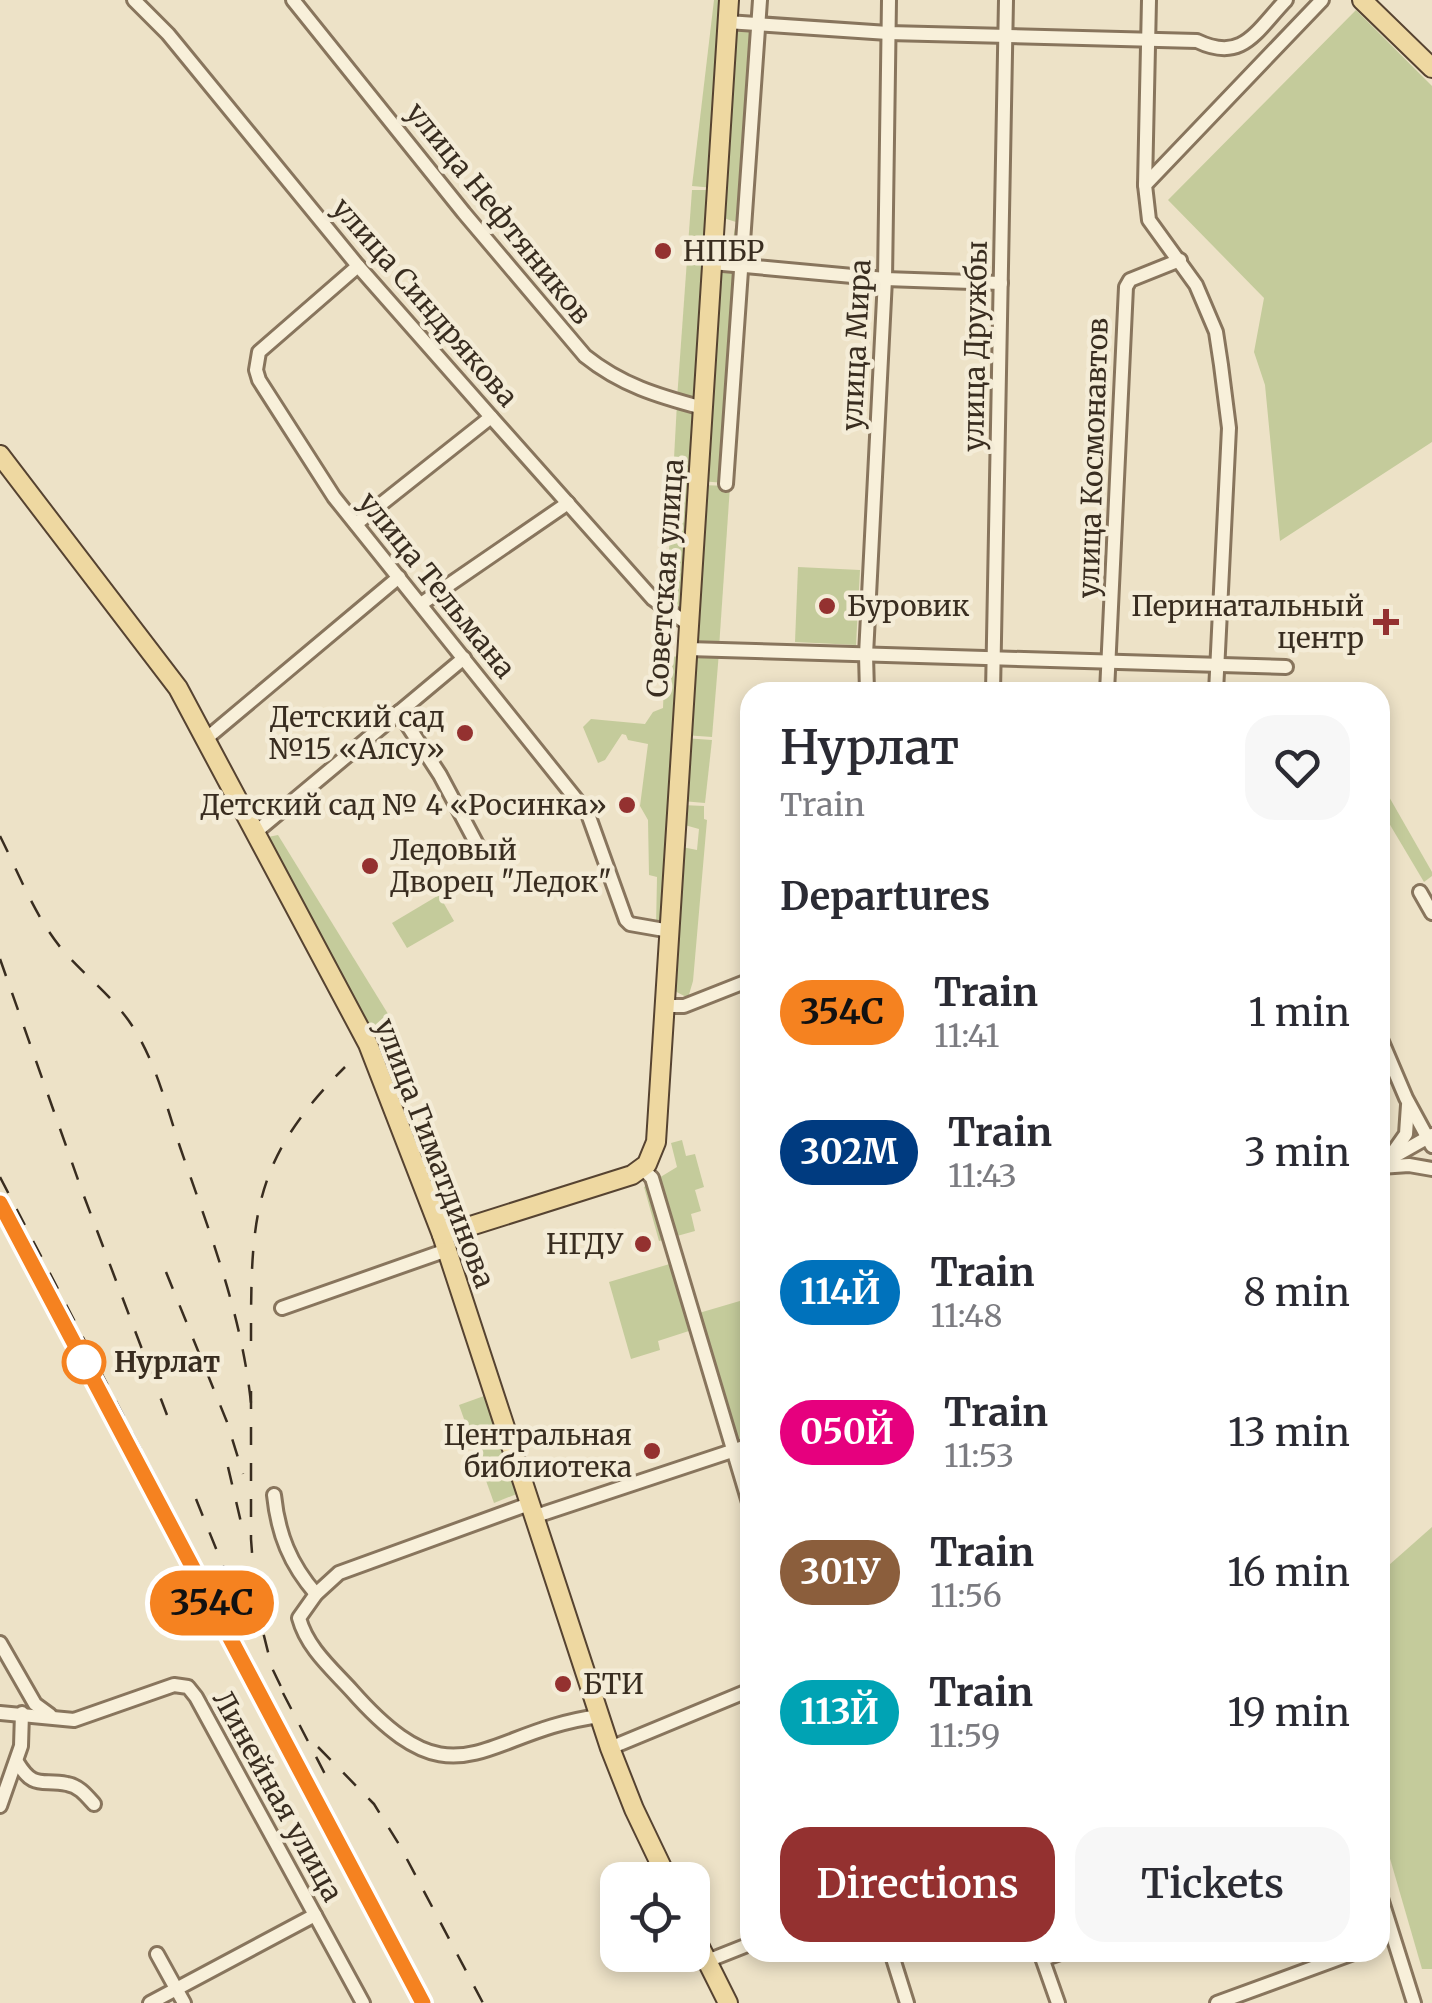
<!DOCTYPE html>
<html lang="en">
<head>
<meta charset="utf-8">
<style>
  :root { --surface:#fff; --page:#f7f7f7; --text:#2b2b33; --muted:#7c7c81; --accent:#943130 }
  body { margin:0; font-family:Merriweather,serif; background:var(--page); color:var(--text); height:100vh; display:flex; flex-direction:column; font-size:38px; white-space:nowrap }
  * { box-sizing:border-box; margin:0 }
  p { font-size:32px; color:var(--muted) }
  .icon { flex:none; width:55px; height:55px; fill:none; stroke:currentColor; stroke-width:2; stroke-linecap:round; stroke-linejoin:round }
  .map { position:relative; flex:1; overflow:hidden }
  .sheet { position:absolute; left:740px; top:682px; width:650px; height:1280px; display:flex; flex-direction:column; background:var(--surface); border-radius:30px; box-shadow:0 5px 15px #0003 }
  .sheet>* { flex:none }
  .badge { padding:0 20px; border-radius:32px; font-size:35px; line-height:65px }
  .controls { position:absolute; left:600px; top:1862px; display:grid; gap:20px }
  .controls a { display:grid; place-items:center; width:110px; height:110px; border-radius:20px; background:var(--surface); box-shadow:0 5px 15px #0003; font-size:50px }
  .map>.badge { position:absolute; translate:-50% -50%; box-shadow:0 0 0 5px #fff }
  h2 { padding:0 40px; font-size:38px; line-height:90px }
  .round { display:grid; place-items:center; flex:none; width:105px; height:105px; border-radius:30px; background:var(--page) }
  .summary { display:flex; align-items:center; justify-content:space-between; height:170px; padding:0 40px }
  h1 { font-size:48px; font-weight:600; line-height:75px }
  .primary-button { display:flex; gap:20px; margin-top:auto; padding:20px 40px }
  .primary-button a { flex:1; height:115px; border-radius:30px; background:var(--accent); color:#fff; font-size:40px; font-weight:600; line-height:115px; text-align:center }
  .primary-button a+a { background:var(--page); color:var(--text) }
  ul { padding:0; list-style:none }
  li { display:flex; align-items:center; gap:30px; height:140px; padding:0 40px }
  li div { flex:1 }
  li b { display:block; font-size:38px }
  li em { font-style:normal }
  li .badge { min-width:110px; font-weight:700; text-align:center }
  .map>svg:first-child { display:block }
  .green { fill:#c4cb9b }
  .lines { fill:none; stroke-linecap:round; stroke-linejoin:round }
  .minor-casing { stroke:#88755d; stroke-width:18 }
  .major-casing { stroke:#564331; stroke-width:22 }
  .minor { stroke:#f8f0da; stroke-width:12 }
  .major { stroke:#eed8a1; stroke-width:18 }
  .rail { stroke:#392d20; stroke-width:2.5; stroke-dasharray:18 18; stroke-linecap:butt }
  .line-casing { stroke:#fff; stroke-width:22 }
  .line { stroke:#f58220; stroke-width:15 }
  .poi-dot { fill:#943130; stroke:#f4ecd7; stroke-width:4 }
  .stop-dot { fill:#fff; stroke:#f58220; stroke-width:5 }
  .labels { text-anchor:middle; stroke-width:9; stroke-linejoin:round; paint-order:stroke }
  .street-label { font-size:28px; fill:#392d20; stroke:#f4ecd7 }
  .poi-label { font-size:28px; fill:#392d20; stroke:#f4ecd7; text-anchor:end }
  .stop-label { font-size:28px; font-weight:bold; fill:#392d20; stroke:#f4ecd7; text-anchor:start }
</style>
</head>
<body>
<div class="map">
<svg width="1432" height="2003" viewBox="0 0 1432 2003">
  <rect width="100%" height="100%" fill="#ede2c7"/>
  <g class="green">
    <path d="M714,0H727L714,188L692,186Z"/>
    <path d="M1356,10L1432,86V442L1280,541L1265,385L1254,352L1264,298L1168,200Z"/>
    <path d="M729,25L756,27L740,263L714,261L715,237L733,239L736,222L717,216Z"/>
    <path d="M692,190H714L700,406L677,399Z"/>
    <path d="M714,265L740,267L725,483L700,481Z"/>
    <path d="M677,403L701,410L688,622L666,606Z"/>
    <path d="M700,485L730,486L719,648H690Z"/>
    <path d="M798,567L860,570L856,645L795,642Z"/>
    <path d="M689,651L719,652L712,737L684,735Z"/>
    <path d="M685,656L668,930L656,928L657,877L649,875L648,820L640,806L648,744L628,740L626,735L622,734L605,760L598,763L583,727L591,719L645,724L653,712L663,708L665,657Z"/>
    <path d="M684,738L712,740L705,803L682,801Z"/>
    <path d="M1384,788L1432,872V876L1424,882L1380,808V791Z"/>
    <path d="M682,805L704,806V819L707,820L693,981L688,998L671,989L682,847L697,850L699,829L681,824Z"/>
    <path d="M278,835L393,1022L377,1031L370,1029L268,837Z"/>
    <path d="M439,895L454,921L407,948L392,923Z"/>
    <path d="M682,1140L686,1156L695,1154L704,1187L695,1190L701,1211L691,1214L695,1231L659,1241L644,1187L677,1167L671,1143Z"/>
    <path d="M673,1263L692,1330L658,1341L660,1350L631,1359L609,1282Z"/>
    <path d="M750,1298V1439L737,1443L699,1313Z"/>
    <path d="M484,1396L519,1493L494,1503L459,1405Z"/>
    <path d="M1432,1527V1969H1422L1380,1824V1573Z"/>
  </g>
  <g class="lines">
    <g class="minor-casing">
      <g id="minor">
        <path d="M134,0L168,34L358,266L491,417L653,599L689,625"/>
        <path d="M293,0L464,213L585,356C621,385 658,396 703,408"/>
        <path d="M727,22L888,33L1197,41C1243,63 1256,31 1286,0"/>
        <path d="M1145,185L1149,0"/>
        <path d="M712,263L885,279L1001,283"/>
        <path d="M358,266L259,352L256,370L259,380L334,497L588,814L626,920L630,924L670,931"/>
        <path d="M726,484L760,0"/>
        <path d="M356,524L491,417"/>
        <path d="M421,604L568,503"/>
        <path d="M688,649L1286,667"/>
        <path d="M867,692L866,655L885,279L889,0"/>
        <path d="M993,692L1006,0"/>
        <path d="M1107,692L1126,287L1130,280L1180,260"/>
        <path d="M1216,692L1229,428L1221,365L1216,332L1196,285L1149,220L1145,185L1322,0"/>
        <path d="M399,712L440,775L481,852"/>
        <path d="M207,738L399,577"/>
        <path d="M256,832L464,658"/>
        <path d="M1420,892L1432,913"/>
        <path d="M666,1006H684L750,980"/>
        <path d="M1380,1037L1406,1098L1432,1146"/>
        <path d="M1395,1156L1432,1135"/>
        <path d="M1387,1161L1406,1134L1408,1105"/>
        <path d="M1380,1167L1409,1165L1432,1169"/>
        <path d="M643,1169L652,1178L750,1506"/>
        <path d="M282,1308L447,1250"/>
        <path d="M274,1495C278,1534 290,1564 316,1594"/>
        <path d="M529,1504L339,1573L316,1594L299,1618C307,1648 332,1669 352,1691C457,1810 482,1731 600,1716"/>
        <path d="M533,1517L750,1445"/>
        <path d="M0,1643L35,1704L50,1715"/>
        <path d="M0,1713L74,1720L174,1685L188,1687L196,1697L363,2003"/>
        <path d="M610,1748L750,1690"/>
        <path d="M17,1762C34,1790 41,1779 67,1784C79,1786 86,1795 94,1804"/>
        <path d="M0,1806L21,1746L22,1713"/>
        <path d="M1380,1895L1414,2003"/>
        <path d="M891,1952L907,2003"/>
        <path d="M1040,1952L1058,2003"/>
        <path d="M157,1954L184,2003"/>
        <path d="M1043,1959L1063,1952"/>
        <path d="M707,1961L750,1944"/>
        <path d="M150,2003L315,1915"/>
        <path d="M1217,2003L1356,1952"/>
      </g>
    </g>
    <g class="major-casing">
      <g id="major">
        <path d="M1362,0L1432,68"/>
        <path d="M0,455L178,688L368,1044L442,1235L610,1748L634,1809L668,1880"/>
        <path d="M442,1235L632,1175L647,1164L656,1142L729,0"/>
        <path d="M692,1931L728,2003"/>
      </g>
    </g>
    <use href="#minor" class="minor"/>
    <use href="#major" class="major"/>
    <g class="rail">
      <path d="M0,836C20,876 37,922 67,955C90,980 115,999 133,1027C156,1063 167,1108 180,1147C210,1234 241,1311 251,1403"/>
      <path d="M0,959L82,1191L167,1415"/>
      <path d="M0,1177L286,1730L431,2003"/>
      <path d="M166,1272L227,1422L243,1474"/>
      <path d="M251,1341C251,1217 252,1160 345,1067"/>
      <path d="M251,1391V1539L256,1606"/>
      <path d="M228,1467L243,1531"/>
      <path d="M196,1499L246,1623"/>
      <path d="M255,1600L272,1668L287,1699"/>
      <path d="M283,1693L327,1778"/>
      <path d="M318,1747L374,1804L400,1846L483,2003"/>
    </g>
  </g>
  <g class="lines">
    <g class="line-casing">
      <path id="line" d="M0,1203L423,2003"/>
    </g>
    <use href="#line" class="line"/>
  </g>
  <g class="poi-dot">
    <circle cx="663" cy="251" r="10"/>
    <circle cx="827" cy="606" r="10"/>
    <path d="M1381 607h10v10h10v10h-10v10h-10v-10h-10v-10h10z"/>
    <circle cx="465" cy="733" r="10"/>
    <circle cx="627" cy="805" r="10"/>
    <circle cx="370" cy="866" r="10"/>
    <circle cx="643" cy="1244" r="10"/>
    <circle cx="652" cy="1451" r="10"/>
    <circle cx="563" cy="1684" r="10"/>
  </g>
  <circle class="stop-dot" cx="84" cy="1362" r="20"/>
  <g class="labels">
    <g class="street-label">
      <text transform="translate(499 213) rotate(51)" y="10">улица Нефтяников</text>
      <text transform="translate(425 302) rotate(49)" y="10">улица Синдрякова</text>
      <text transform="translate(856 345) rotate(-87)" y="10">улица Мира</text>
      <text transform="translate(975 346) rotate(-89)" y="10">улица Дружбы</text>
      <text transform="translate(1093 458) rotate(-88)" y="10">улица Космонавтов</text>
      <text transform="translate(665 578) rotate(-86)" y="10">Советская улица</text>
      <text transform="translate(437 585) rotate(51)" y="10">улица Тельмана</text>
      <text transform="translate(435 1153) rotate(69)" y="10">улица Гиматдинова</text>
      <text transform="translate(278 1796) rotate(61)" y="10">Линейная улица</text>
    </g>
    <g class="poi-label">
      <text x="683" y="261" text-anchor="start">НПБР</text>
      <text x="847" y="616" text-anchor="start">Буровик</text>
      <text x="1364" y="616">Перинатальный<tspan x="1364" dy="32">центр</tspan></text>
      <text x="445" y="727">Детский сад<tspan x="445" dy="32">№15 «Алсу»</tspan></text>
      <text x="607" y="815">Детский сад № 4 «Росинка»</text>
      <text x="390" y="860" text-anchor="start">Ледовый<tspan x="390" dy="32">Дворец "Ледок"</tspan></text>
      <text x="623" y="1254">НГДУ</text>
      <text x="632" y="1445">Центральная<tspan x="632" dy="32">библиотека</tspan></text>
      <text x="583" y="1694" text-anchor="start">БТИ</text>
    </g>
    <g class="stop-label">
      <text x="114" y="1372">Нурлат</text>
    </g>
  </g>
</svg>
<div class="controls">
<a><svg class="icon" aria-label="locate" viewBox="0 0 24 24"><circle cx="12" cy="12" r="6"/><path d="M12 2v4M12 18v4M2 12h4M18 12h4"/></svg></a>
</div>
<b class="badge" style="left:212px;top:1603px;background:#f58220;color:#111">354С</b>
<section class="sheet">
<div class="summary"><div><h1>Нурлат</h1><p>Train</p></div><a class="round"><svg class="icon" aria-label="heart" viewBox="0 0 24 24"><path d="M12 20l-8-8c-3-5 5-10 8-4 3-6 11-1 8 4z"/></svg></a></div>
<h2>Departures</h2>
<ul>
<li><span class="badge" style="background:#f58220;color:#111">354С</span><div><b>Train</b><p>11:41</p></div><em>1 min</em></li>
<li><span class="badge" style="background:#003b80;color:#fff">302М</span><div><b>Train</b><p>11:43</p></div><em>3 min</em></li>
<li><span class="badge" style="background:#0072bc;color:#fff">114Й</span><div><b>Train</b><p>11:48</p></div><em>8 min</em></li>
<li><span class="badge" style="background:#e6007e;color:#fff">050Й</span><div><b>Train</b><p>11:53</p></div><em>13 min</em></li>
<li><span class="badge" style="background:#8b5e3c;color:#fff">301У</span><div><b>Train</b><p>11:56</p></div><em>16 min</em></li>
<li><span class="badge" style="background:#00a3b4;color:#fff">113Й</span><div><b>Train</b><p>11:59</p></div><em>19 min</em></li>
</ul>
<div class="primary-button"><a>Directions</a><a>Tickets</a></div>
</section>
</div>
</body>
</html>
